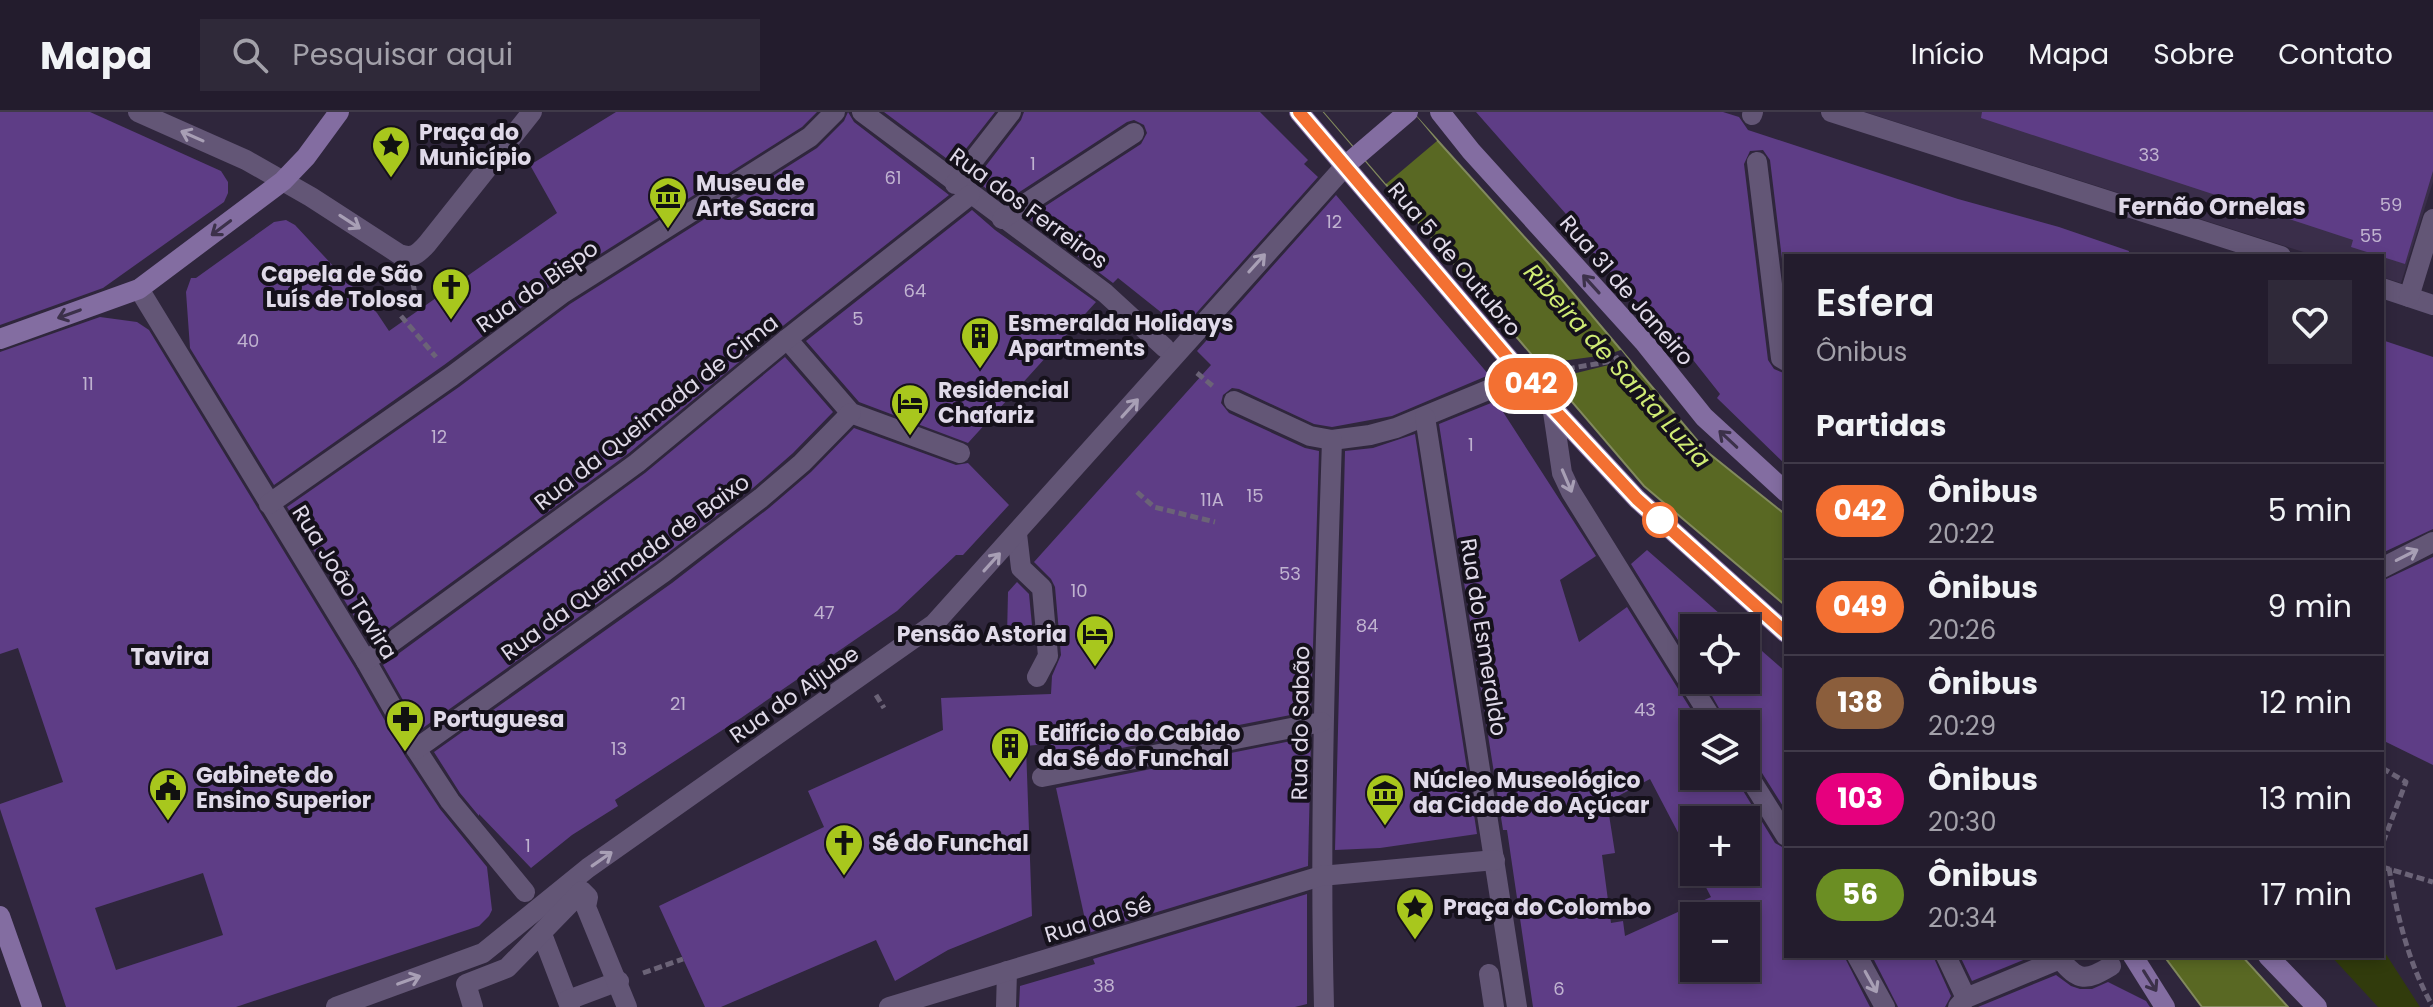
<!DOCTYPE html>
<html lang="pt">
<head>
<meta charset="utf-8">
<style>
  :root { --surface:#231c2d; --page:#2f2939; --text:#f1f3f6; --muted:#a3a1aa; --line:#403a49 }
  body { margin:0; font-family:Poppins,sans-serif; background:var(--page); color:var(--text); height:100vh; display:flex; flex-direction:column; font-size:30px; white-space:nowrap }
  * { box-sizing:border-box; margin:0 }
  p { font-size:26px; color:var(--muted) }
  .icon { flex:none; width:44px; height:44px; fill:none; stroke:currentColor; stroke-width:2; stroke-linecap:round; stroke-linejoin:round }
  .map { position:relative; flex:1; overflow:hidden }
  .drawer { position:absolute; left:1784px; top:142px; width:600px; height:704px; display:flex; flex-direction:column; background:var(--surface); border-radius:0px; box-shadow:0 4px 12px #0003,0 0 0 2px var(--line) }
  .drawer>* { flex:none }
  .badge { padding:0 16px; border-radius:26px; font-size:28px; line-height:52px }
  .controls { position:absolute; left:1680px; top:502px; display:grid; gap:16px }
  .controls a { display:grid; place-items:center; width:80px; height:80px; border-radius:0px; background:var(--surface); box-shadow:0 4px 12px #0003,0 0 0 2px var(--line); font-size:40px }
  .map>.badge { position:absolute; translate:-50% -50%; box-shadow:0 0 0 4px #fff }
  h2 { padding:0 32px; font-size:30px; line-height:72px }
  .round { display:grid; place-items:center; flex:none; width:84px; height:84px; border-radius:0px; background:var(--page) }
  .overview { display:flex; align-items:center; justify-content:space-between; height:136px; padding:0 32px }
  h1 { font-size:38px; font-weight:600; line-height:60px }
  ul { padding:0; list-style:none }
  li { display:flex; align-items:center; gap:24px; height:96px; padding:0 32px; border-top:2px solid var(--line) }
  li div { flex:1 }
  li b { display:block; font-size:30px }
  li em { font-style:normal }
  li .badge { min-width:88px; font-weight:700; text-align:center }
  header { display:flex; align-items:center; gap:48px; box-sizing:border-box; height:112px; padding:0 40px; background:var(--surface); border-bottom:2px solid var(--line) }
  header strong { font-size:38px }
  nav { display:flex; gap:44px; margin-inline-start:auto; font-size:28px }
  .search { width:560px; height:72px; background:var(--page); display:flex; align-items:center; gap:20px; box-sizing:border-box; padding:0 28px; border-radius:0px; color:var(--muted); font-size:30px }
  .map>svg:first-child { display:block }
  .built { fill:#3a2e4a }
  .green { fill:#313b0c }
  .water { fill:#596823; stroke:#828a5e; stroke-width:2 }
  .pier { fill:#2f263c }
  .building { fill:#5e3d86; fill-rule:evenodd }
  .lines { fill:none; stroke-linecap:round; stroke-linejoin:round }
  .path { stroke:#6b6377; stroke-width:5; stroke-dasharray:8 4; stroke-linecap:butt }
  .lane { stroke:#635676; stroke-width:20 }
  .street { stroke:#635676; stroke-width:20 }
  .secondary { stroke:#836da1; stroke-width:20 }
  .oneway { stroke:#a89fb5 }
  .oneway2 { stroke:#3c314a }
  .line-casing { stroke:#fff; stroke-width:18 }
  .line { stroke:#f37032; stroke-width:12 }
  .stop-dot { fill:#fff; stroke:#f37032; stroke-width:4 }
  .labels { text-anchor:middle; stroke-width:8; stroke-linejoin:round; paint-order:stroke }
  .number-label { font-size:18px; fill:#c0b3d0 }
  .poi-label { font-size:22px; font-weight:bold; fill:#e0dae9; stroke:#15111b; text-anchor:start }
  .street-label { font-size:22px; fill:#e0dae9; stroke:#15111b }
  .neighbourhood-label { font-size:24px; font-weight:bold; fill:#e0dae9; stroke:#15111b }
  .water-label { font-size:24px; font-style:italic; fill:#cfeb74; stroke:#15111b }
</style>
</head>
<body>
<header>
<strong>Mapa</strong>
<div class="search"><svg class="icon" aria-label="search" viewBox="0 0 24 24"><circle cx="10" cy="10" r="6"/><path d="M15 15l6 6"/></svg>Pesquisar aqui</div>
<nav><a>Início</a><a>Mapa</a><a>Sobre</a><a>Contato</a></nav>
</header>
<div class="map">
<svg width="2433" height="895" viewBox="0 0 2433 895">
  <rect width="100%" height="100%" fill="#2f263c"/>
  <path class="built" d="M1865,0H2433V70L2401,171L2382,165V144H2316Z"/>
  <path class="green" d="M2382,836L2420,895H2378L2331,844H2382Z"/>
  <g class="water">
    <path d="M1324,0H1412L1547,150L1706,339L1786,403V494L1644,374Z"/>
    <path d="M2164,844H2242L2288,895H2202Z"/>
  </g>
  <g class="pier">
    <path d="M1324,0H1413L1437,29L1386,72Z"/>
    <path d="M1621,238L1629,248L1552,267L1539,252L1606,243Z"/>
  </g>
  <g class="building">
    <path d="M0,0H90L221,59L228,70V81L224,90L103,176L0,213Z"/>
    <path d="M616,0H817L802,15L556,170L444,253L274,373L190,236L186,180L191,166H196L274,110L286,108L295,113L377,201L389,219L557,101L530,53Z"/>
    <path d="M848,0L854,10L949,83L779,217L629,341L370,530L287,395L459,275L570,192L817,36L844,9Z"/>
    <path d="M884,0H995L954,52Z"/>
    <path d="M1024,0H1260L1308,48L1304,52L1318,65L1182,217L1118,166L1113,171L1027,106L1141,32L1147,21L1144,13L1134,8L1127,10L1004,90L975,68L1021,8Z"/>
    <path d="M1476,0H1723L1739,5L1748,18L1958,87L2059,115L2129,139L2128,144H1786V180L1770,48L1763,38L1750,39L1744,52L1768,248L1774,257L1786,262V353L1717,286L1720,282L1686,239L1682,242L1578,123L1581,119Z"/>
    <path d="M1982,0H2433V59L2405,152L2351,135L2353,128L1981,6Z"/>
    <path d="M1336,83L1489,263L1392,304L1332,315L1314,312L1239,277L1232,276L1223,283L1221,291L1229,301L1305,336L1319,339L1311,599L1050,650L1046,632L1026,634L1032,804L948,838L895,869L876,828L721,895H705L659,794L824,715L808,679L943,618L941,586L1051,582L1052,564L1061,543L1055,475L1051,467L1034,450L1211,253L1197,239Z"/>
    <path d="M972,98L995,118L1096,190L968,331L859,290L806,229Z"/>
    <path d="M100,205L137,210L149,218L355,556L405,644L440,697L487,755L492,798L489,804L479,814L236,895H66L0,697V692L63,670L18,536L0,542V240ZM203,761L223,823L116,858L95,796Z"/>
    <path d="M2382,228L2433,245V417L2382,441Z"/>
    <path d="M785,245L833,300L793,341L753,376L656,450L420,618L383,553L645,361Z"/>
    <path d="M1496,289L1596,444L1560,468L1579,530L1627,495L1700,612H1694V664H1734L1775,731L1786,737V844H1844L1870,895H1533L1507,718H1503L1439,312ZM1650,667L1694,751V708H1746V760H1698L1711,785L1625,824L1623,809L1611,811L1602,743L1615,741L1607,690ZM1694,804H1746V856H1694Z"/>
    <path d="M854,316L956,353L968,351L1009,393L963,443H956L897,499L741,606L615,688L618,694L572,723L531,756L479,702V704L460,681L434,640L672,471L769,396L811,360Z"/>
    <path d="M1415,322L1477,722L1380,736L1335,738L1345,339L1373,336Z"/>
    <path d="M1647,438L1736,516H1694V554L1631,452Z"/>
    <path d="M2433,445V653L2382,628V469Z"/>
    <path d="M1017,470L1029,482L1033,524H1007L1008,480Z"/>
    <path d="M1746,525L1786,560V699L1757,653L1746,647V612H1728L1703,568H1746Z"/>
    <path d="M1311,625L1308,754L1088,821L1056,676Z"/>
    <path d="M1307,782V892L1295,895H1019L1020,874L1095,852L1093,847Z"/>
    <path d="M1872,844H1933L1951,884L1945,895H1898Z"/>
    <path d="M1960,844H2033L1972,869Z"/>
    <path d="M2056,863L2071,874L2080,877H2092L2108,870L2146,889L2150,895H1978Z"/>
  </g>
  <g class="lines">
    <g class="path">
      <path d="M413,171L416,188"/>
      <path d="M401,204L436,245"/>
      <path d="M1555,259L1607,250L1619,245"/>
      <path d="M1197,261L1214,275"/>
      <path d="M1137,380L1154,395L1215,410"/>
      <path d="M876,583L884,596"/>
      <path d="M2382,656L2406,670L2382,733"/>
      <path d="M2382,755L2433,770"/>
      <path d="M2389,756C2397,804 2409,853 2433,895"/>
      <path d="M643,861L683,847"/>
    </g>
    <g class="lane">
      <path d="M1332,328L1370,323L1396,316L1500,273"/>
      <path d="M1489,862L1494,895"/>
      <path d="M1006,895L1007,859"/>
    </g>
    <g class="street">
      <path d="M138,0L246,48L311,85L399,142C413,147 418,142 427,132L532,0"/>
      <path d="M862,0L1105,181L1165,236"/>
      <path d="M1831,0L2281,144"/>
      <path d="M1752,3L1753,0"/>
      <path d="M1757,50L1781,246L1786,249"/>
      <path d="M955,72L1011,0"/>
      <path d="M1002,107L1134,21"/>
      <path d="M2382,176L2433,193"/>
      <path d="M139,177L366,549L416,637L450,689L525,780"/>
      <path d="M2409,185L2433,107"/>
      <path d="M787,227L851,301L960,341"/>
      <path d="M1234,289L1310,324L1332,328C1326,517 1319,706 1324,895"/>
      <path d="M1552,293L1562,361L1571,380L1715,612"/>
      <path d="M1425,305L1517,895"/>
      <path d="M269,392L452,264L563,181L810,25L835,0"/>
      <path d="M1017,422L1021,456L1042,476L1048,544L1037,565"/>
      <path d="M2382,456L2433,430"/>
      <path d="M366,549L637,351L787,227L970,83"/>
      <path d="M416,637L664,460L761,386L802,351L851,301"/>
      <path d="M1746,660L1786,724"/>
      <path d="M1042,665L1322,610"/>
      <path d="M542,822L570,895"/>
      <path d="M1857,844L1885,895"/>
      <path d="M1946,844L1966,886"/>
      <path d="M568,888L619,869"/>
      <path d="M336,895L483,841L588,756L934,512L1346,53"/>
      <path d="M473,895L466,872L507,856L582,779L588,785L586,795L627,895"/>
      <path d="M889,895L1321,764L1495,748"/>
      <path d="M1958,895L1966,886L2060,847C2079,870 2086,869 2111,854"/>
    </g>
    <g class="secondary">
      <path d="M1299,0L1525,266L1637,387L1786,521"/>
      <path d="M1440,0L1471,39L1644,230L1704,305L1786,380"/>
      <path d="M1346,53L1408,0"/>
      <path d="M0,227L139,177L283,69L306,45L339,0"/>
      <path d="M0,804L32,895"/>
      <path d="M2133,844L2165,895"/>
      <path d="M2268,844L2317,895"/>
    </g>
  </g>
  <defs><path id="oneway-shaft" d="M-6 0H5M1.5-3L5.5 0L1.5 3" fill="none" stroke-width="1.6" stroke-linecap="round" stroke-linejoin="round" transform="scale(2)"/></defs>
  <g class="oneway">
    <use href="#oneway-shaft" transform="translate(192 24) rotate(-156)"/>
    <use href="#oneway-shaft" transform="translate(350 110) rotate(33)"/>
    <use href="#oneway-shaft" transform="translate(1257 151) rotate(-48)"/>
    <use href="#oneway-shaft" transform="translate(1130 296) rotate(-48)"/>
    <use href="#oneway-shaft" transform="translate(1567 369) rotate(67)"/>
    <use href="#oneway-shaft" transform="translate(2407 443) rotate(-27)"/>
    <use href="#oneway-shaft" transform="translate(992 450) rotate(-48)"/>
    <use href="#oneway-shaft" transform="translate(602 747) rotate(-35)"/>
    <use href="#oneway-shaft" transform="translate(409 868) rotate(-20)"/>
    <use href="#oneway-shaft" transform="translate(1871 870) rotate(61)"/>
  </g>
  <g class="oneway2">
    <use href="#oneway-shaft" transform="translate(221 116) rotate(143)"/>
    <use href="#oneway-shaft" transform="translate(1591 172) rotate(-132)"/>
    <use href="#oneway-shaft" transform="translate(69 202) rotate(160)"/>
    <use href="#oneway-shaft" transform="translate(1728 327) rotate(-137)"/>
    <use href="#oneway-shaft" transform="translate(2150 869) rotate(58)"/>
  </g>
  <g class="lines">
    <g class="line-casing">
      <path id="line" d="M1299,0L1525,266L1637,387L1786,521"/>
    </g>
    <use href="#line" class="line"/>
  </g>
  <defs>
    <g id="sight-pin" transform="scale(2)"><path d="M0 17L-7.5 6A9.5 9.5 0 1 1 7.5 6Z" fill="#a8c71d" stroke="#15111b"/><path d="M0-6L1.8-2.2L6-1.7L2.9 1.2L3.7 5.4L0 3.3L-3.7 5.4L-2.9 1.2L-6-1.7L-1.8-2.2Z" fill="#111"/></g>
    <g id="museum-pin" transform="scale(2)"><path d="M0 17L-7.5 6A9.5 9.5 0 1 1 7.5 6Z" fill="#a8c71d" stroke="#15111b"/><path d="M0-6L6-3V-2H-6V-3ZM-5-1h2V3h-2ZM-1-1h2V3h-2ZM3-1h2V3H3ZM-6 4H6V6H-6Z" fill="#111"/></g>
    <g id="church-pin" transform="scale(2)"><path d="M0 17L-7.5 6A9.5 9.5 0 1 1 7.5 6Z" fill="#a8c71d" stroke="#15111b"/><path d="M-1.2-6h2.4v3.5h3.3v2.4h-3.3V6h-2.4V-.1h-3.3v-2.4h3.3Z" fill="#111"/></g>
    <g id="building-pin" transform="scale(2)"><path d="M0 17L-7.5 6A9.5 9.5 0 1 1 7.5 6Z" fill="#a8c71d" stroke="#15111b"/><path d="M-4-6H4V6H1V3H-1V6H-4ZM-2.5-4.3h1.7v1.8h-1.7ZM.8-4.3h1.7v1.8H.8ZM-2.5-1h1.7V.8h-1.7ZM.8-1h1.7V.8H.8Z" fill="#111"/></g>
    <g id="hotel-pin" transform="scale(2)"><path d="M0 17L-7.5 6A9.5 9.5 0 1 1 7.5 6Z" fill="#a8c71d" stroke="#15111b"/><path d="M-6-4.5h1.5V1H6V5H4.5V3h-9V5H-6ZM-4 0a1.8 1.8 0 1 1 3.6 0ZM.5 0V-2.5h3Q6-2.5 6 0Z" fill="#111"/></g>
    <g id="pharmacy-pin" transform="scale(2)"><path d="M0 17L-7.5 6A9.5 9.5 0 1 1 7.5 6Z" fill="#a8c71d" stroke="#15111b"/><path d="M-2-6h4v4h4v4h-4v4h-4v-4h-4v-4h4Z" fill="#111"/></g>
    <g id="civic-pin" transform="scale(2)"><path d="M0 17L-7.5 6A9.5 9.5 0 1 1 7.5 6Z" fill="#a8c71d" stroke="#15111b"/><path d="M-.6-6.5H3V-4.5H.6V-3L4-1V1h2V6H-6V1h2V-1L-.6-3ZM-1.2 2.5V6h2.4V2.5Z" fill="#111"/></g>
  </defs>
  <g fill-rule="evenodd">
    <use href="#sight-pin" x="391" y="33"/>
    <use href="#museum-pin" x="668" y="84"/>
    <use href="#church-pin" x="451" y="175"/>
    <use href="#building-pin" x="980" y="224"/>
    <use href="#hotel-pin" x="910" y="291"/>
    <use href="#hotel-pin" x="1095" y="522"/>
    <use href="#pharmacy-pin" x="405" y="607"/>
    <use href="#building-pin" x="1010" y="634"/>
    <use href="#civic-pin" x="168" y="676"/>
    <use href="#museum-pin" x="1385" y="681"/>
    <use href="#church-pin" x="844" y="731"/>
    <use href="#sight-pin" x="1415" y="795"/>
  </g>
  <circle class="stop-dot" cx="1660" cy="408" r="16"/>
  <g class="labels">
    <g class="number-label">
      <text x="2149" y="49">33</text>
      <text x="1033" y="58">1</text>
      <text x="893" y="72">61</text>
      <text x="2391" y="99">59</text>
      <text x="1334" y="116">12</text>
      <text x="2371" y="130">55</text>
      <text x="915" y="185">64</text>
      <text x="858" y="213">5</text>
      <text x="248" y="235">40</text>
      <text x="88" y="278">11</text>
      <text x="439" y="331">12</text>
      <text x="1471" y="339">1</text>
      <text x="1255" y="390">15</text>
      <text x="1212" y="394">11A</text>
      <text x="1290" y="468">53</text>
      <text x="1079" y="485">10</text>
      <text x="824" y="507">47</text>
      <text x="1367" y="520">84</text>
      <text x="678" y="598">21</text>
      <text x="1645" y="604">43</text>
      <text x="619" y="643">13</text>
      <text x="528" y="740">1</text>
      <text x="1104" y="880">38</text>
      <text x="1559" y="883">6</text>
    </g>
    <g class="poi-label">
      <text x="419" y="28">Praça do<tspan x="419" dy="25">Município</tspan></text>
      <text x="696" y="79">Museu de<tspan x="696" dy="25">Arte Sacra</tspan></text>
      <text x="423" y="170" text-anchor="end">Capela de São<tspan x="423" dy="25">Luís de Tolosa</tspan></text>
      <text x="1008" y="219">Esmeralda Holidays<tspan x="1008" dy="25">Apartments</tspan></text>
      <text x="938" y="286">Residencial<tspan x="938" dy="25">Chafariz</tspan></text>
      <text x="1067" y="530" text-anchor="end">Pensão Astoria</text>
      <text x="433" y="615">Portuguesa</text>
      <text x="1038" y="629">Edifício do Cabido<tspan x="1038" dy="25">da Sé do Funchal</tspan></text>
      <text x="196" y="671">Gabinete do<tspan x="196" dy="25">Ensino Superior</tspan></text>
      <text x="1413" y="676">Núcleo Museológico<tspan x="1413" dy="25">da Cidade do Açúcar</tspan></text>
      <text x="872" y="739">Sé do Funchal</text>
      <text x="1443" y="803">Praça do Colombo</text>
    </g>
    <g class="street-label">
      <text transform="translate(1029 96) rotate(36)" y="8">Rua dos Ferreiros</text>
      <text transform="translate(1455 147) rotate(50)" y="8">Rua 5 de Outubro</text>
      <text transform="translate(537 174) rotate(-35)" y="8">Rua do Bispo</text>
      <text transform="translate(1627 178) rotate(49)" y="8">Rua 31 de Janeiro</text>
      <text transform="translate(656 300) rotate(-38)" y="8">Rua da Queimada de Cima</text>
      <text transform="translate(625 455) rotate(-36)" y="8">Rua da Queimada de Baixo</text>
      <text transform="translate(345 470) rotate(58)" y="8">Rua João Tavira</text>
      <text transform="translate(1484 525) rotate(81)" y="8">Rua do Esmeraldo</text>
      <text transform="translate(794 582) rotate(-35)" y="8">Rua do Aljube</text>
      <text transform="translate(1300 611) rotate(-89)" y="8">Rua do Sabão</text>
      <text transform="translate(1098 807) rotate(-17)" y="8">Rua da Sé</text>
    </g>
    <g class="neighbourhood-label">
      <text x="2212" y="103">Fernão Ornelas</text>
      <text x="170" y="553">Tavira</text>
    </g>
    <g class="water-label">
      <text transform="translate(1617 254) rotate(48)" y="8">Ribeira de Santa Luzia</text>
    </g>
  </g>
</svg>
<div class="controls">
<a><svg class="icon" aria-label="locate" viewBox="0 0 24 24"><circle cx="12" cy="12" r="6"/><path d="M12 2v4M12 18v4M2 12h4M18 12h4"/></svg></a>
<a><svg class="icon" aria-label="layers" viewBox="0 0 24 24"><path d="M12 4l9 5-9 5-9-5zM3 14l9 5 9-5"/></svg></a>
<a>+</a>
<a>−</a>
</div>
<b class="badge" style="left:1531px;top:272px;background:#f37032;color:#fff">042</b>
<section class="drawer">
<div class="overview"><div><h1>Esfera</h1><p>Ônibus</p></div><a class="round"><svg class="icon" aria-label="heart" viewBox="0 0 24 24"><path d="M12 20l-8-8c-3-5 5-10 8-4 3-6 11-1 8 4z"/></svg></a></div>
<h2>Partidas</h2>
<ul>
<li><span class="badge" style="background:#f37032;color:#fff">042</span><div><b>Ônibus</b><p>20:22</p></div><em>5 min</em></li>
<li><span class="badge" style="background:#f37032;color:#fff">049</span><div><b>Ônibus</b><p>20:26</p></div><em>9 min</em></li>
<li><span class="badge" style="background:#8b5e3c;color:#fff">138</span><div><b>Ônibus</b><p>20:29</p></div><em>12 min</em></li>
<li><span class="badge" style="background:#e6007e;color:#fff">103</span><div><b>Ônibus</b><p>20:30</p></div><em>13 min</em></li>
<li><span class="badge" style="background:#6b8e23;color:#fff">56</span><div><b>Ônibus</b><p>20:34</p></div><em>17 min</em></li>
</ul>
</section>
</div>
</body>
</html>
